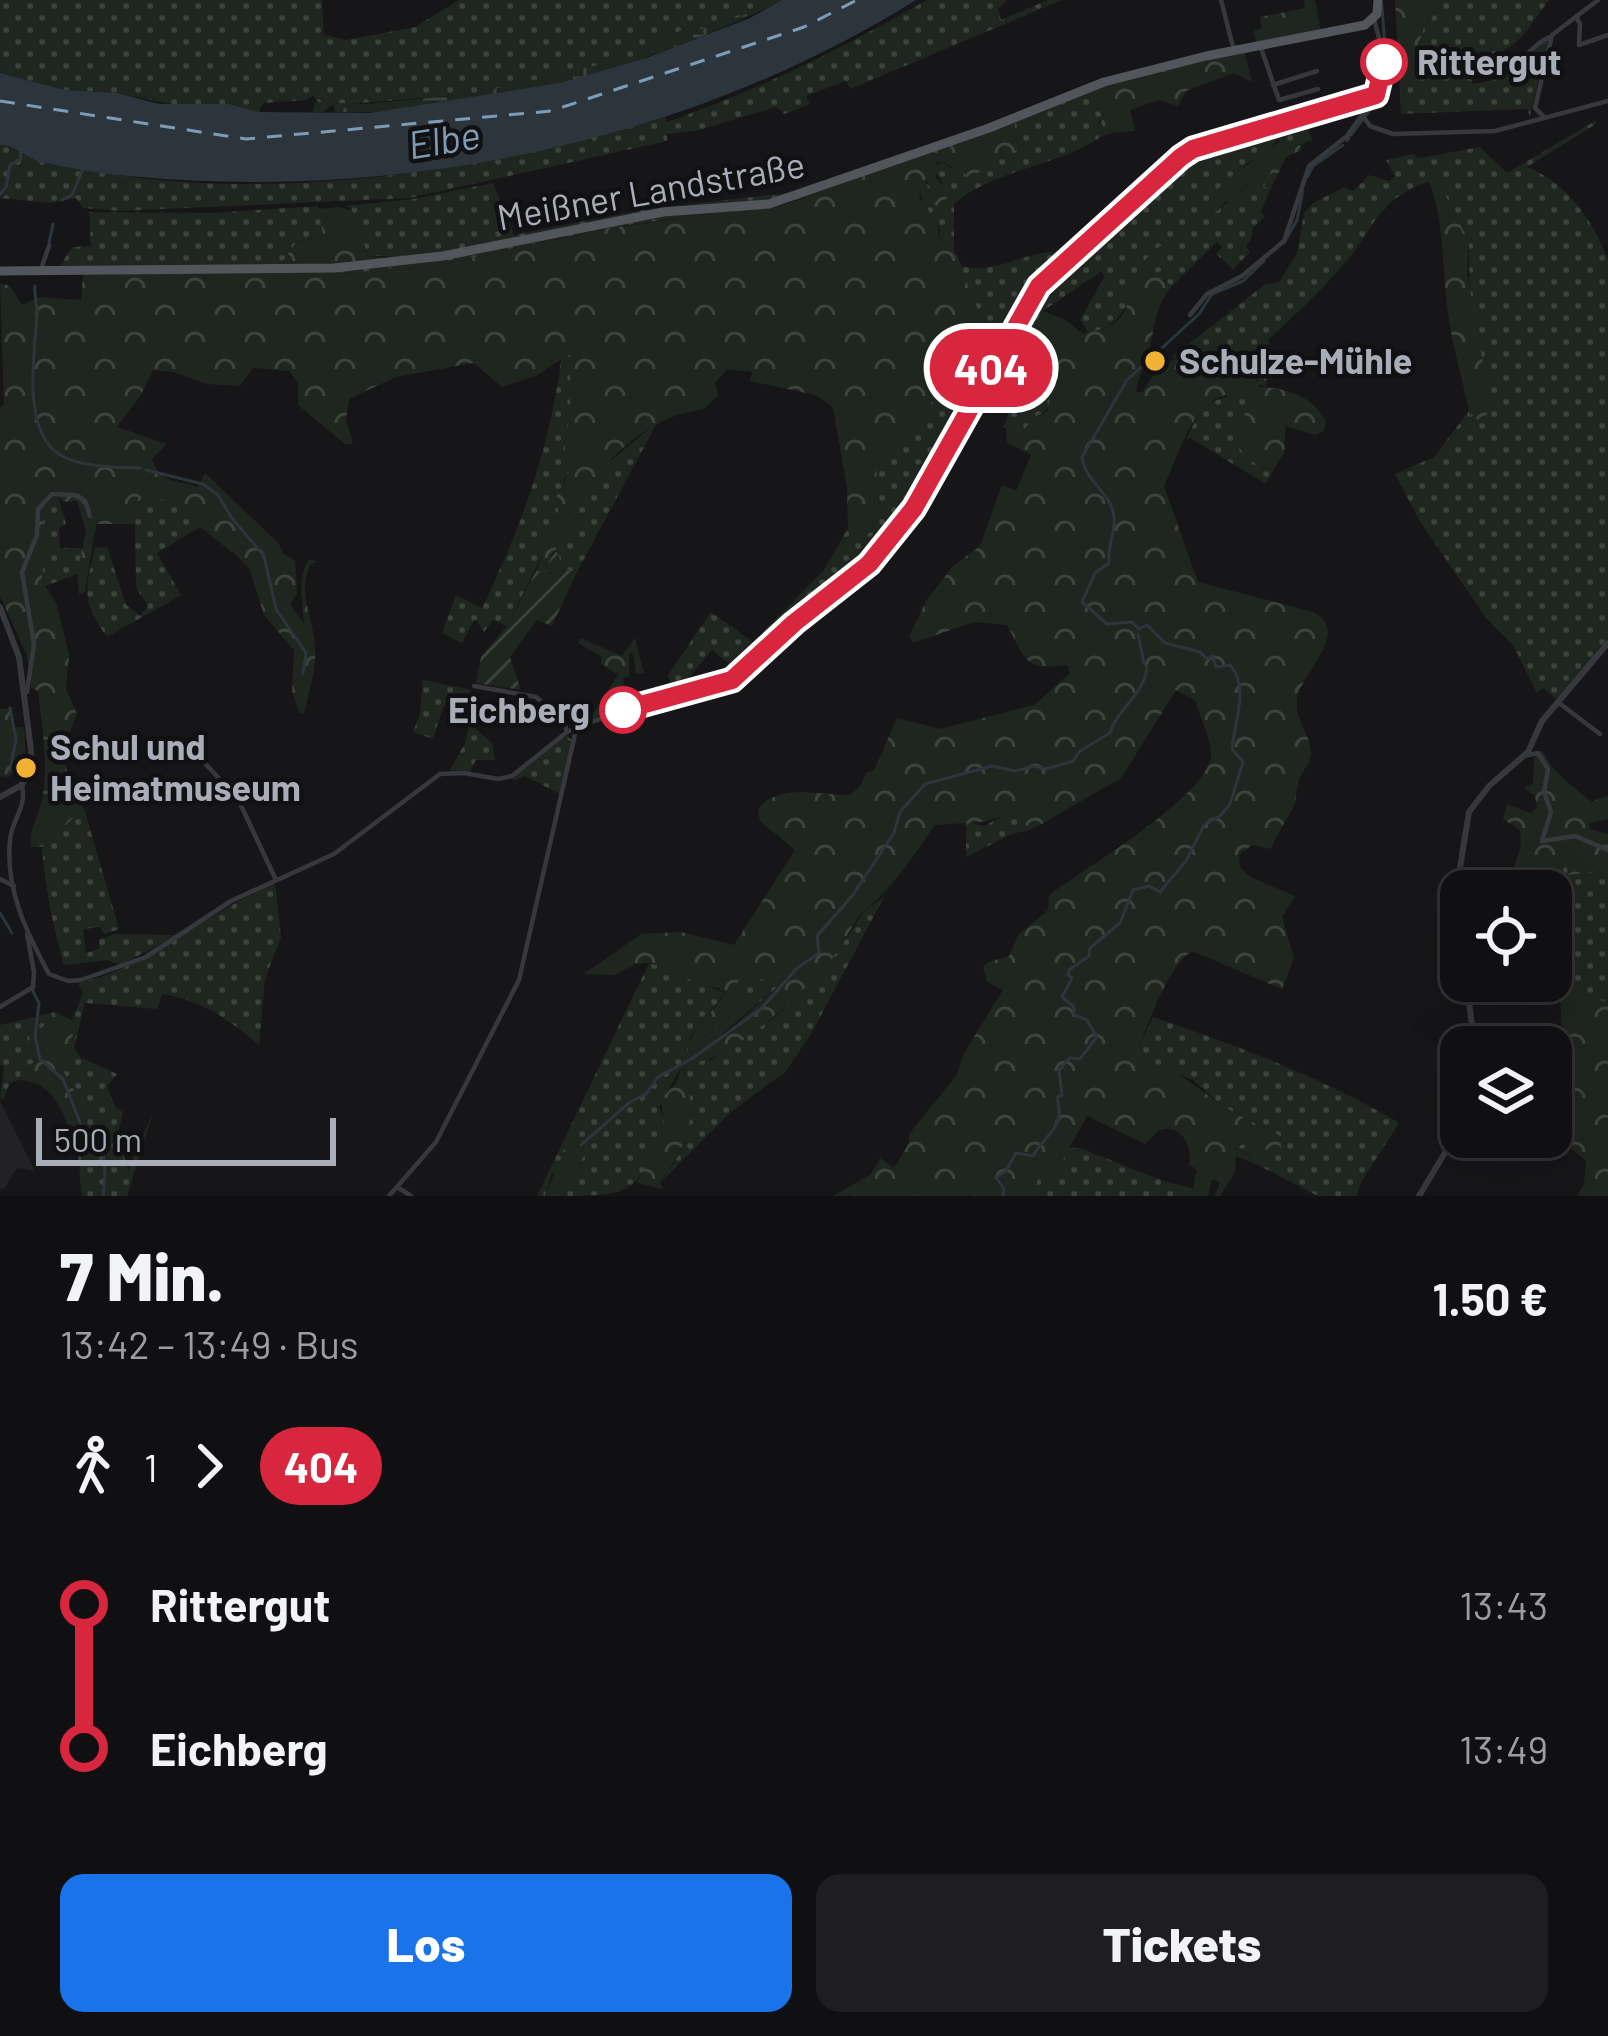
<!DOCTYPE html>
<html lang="de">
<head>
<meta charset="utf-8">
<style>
  :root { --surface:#101012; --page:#1e1e20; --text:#f1f3f6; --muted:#9c9d9f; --line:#303032; --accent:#1a73e8 }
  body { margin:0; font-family:Barlow,sans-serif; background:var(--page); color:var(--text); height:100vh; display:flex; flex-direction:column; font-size:45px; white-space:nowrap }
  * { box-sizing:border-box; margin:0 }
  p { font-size:39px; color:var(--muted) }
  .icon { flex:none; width:66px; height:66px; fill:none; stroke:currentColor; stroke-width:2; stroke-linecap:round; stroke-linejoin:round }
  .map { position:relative; height:1196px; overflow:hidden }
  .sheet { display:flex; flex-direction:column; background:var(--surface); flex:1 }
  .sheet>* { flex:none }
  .badge { padding:0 24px; border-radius:39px; font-size:42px; line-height:78px }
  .tools { position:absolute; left:1440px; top:870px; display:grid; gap:24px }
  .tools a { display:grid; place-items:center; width:132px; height:132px; border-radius:24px; background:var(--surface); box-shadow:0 12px 48px #0002,0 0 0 3px var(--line); font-size:60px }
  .scale { position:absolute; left:36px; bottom:30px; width:300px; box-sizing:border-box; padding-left:12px; border:6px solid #a8adb8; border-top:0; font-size:33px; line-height:42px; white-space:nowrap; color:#a8adb8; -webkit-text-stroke:9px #111113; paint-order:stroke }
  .map>.badge { position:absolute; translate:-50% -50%; box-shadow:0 0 0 6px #fff }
  .legs { display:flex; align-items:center; gap:18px; height:132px; padding:0 60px; font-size:39px }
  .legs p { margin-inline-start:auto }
  .headline { display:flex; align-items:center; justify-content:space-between; height:204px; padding:0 60px }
  h1 { font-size:66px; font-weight:800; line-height:90px }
  .action { display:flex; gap:24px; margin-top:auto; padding:24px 60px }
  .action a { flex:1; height:138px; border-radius:24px; background:var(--accent); color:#fff; font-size:48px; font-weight:800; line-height:138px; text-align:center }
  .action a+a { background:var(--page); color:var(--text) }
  ul { padding:0 60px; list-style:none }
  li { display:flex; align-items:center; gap:42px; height:144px; font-size:45px }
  li i { display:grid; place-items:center; width:18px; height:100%; margin:0 15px; background:currentColor }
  li i::after { content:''; width:30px; height:30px; margin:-15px; border:9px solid; border-radius:50%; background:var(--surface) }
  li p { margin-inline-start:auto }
  li:first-child i { background:linear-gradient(#0000 50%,currentColor 0) }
  li:last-child i { background:linear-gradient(currentColor 50%,#0000 0) }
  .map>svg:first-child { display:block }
  .built { fill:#222225 }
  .grass { fill:url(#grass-dots) }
  .forest { fill:url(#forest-crowns); fill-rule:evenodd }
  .wetland { fill:url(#wetland-marsh) }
  .garden { fill:url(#garden-furrows) }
  .water { fill:#2c353c }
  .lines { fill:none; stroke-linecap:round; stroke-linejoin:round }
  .stream { stroke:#2c353c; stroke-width:3 }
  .ferry { stroke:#7f9bb3; stroke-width:3; stroke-dasharray:15 12; stroke-linecap:butt }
  .minor { stroke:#37383d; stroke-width:4.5 }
  .tertiary { stroke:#37383d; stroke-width:6 }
  .primary { stroke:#53555c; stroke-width:9 }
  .line-1-casing { stroke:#fff; stroke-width:27 }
  .line-1 { stroke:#d7263d; stroke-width:18 }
  .stop-1-dot { fill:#fff; stroke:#d7263d; stroke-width:6 }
  .poi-dot { fill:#f2b134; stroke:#111113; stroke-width:4.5 }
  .labels { text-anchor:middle; stroke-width:9; stroke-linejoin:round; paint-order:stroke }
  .stop-label { font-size:36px; font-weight:bold; fill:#a8adb8; stroke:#111113; text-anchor:start }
  .street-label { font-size:36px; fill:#a8adb8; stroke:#111113 }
  .poi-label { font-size:36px; font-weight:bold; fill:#a8adb8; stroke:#111113; text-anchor:start }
  .water-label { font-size:39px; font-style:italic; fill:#7f9bb3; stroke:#111113 }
</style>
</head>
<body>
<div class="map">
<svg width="1608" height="1196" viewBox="0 0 1608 1196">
  <defs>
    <pattern id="grass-dots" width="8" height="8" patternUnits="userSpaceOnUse" patternTransform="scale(3)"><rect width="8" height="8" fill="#1e261f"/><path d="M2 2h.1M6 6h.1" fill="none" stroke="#3c433d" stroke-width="1.8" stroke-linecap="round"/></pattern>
    <pattern id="forest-crowns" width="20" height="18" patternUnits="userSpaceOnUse" patternTransform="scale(3)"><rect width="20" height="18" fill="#1e261f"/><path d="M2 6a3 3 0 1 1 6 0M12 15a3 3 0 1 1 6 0" fill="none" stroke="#3c433d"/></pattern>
    <pattern id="wetland-marsh" width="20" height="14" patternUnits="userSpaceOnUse" patternTransform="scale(3)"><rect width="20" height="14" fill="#1e261f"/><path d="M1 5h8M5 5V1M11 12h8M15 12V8" fill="none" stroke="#3c433d"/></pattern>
    <pattern id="garden-furrows" width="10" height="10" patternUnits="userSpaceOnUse" patternTransform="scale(3)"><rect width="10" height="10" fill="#1e261f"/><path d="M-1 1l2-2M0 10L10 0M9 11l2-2" fill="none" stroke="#3c433d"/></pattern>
  </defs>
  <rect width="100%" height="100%" fill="#161618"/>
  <path class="built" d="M0,1101L35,1171L17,1168L4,1189L0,1188Z"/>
  <g class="grass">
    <path d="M0,0H322L324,35L346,40L415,27L459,0H766C748,18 720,23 695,31L690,26L668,37L654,52L533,81L472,94L322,106L313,96L306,100L263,103L259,112L229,104L185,107L117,93L65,90L0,73Z"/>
    <path d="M927,0H1007L998,9L1001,20L1048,0H1062L850,89L846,81L806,96L810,104L784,114L776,107L696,131L667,134V141L409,198L120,211L83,208L76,198L50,203L0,198V145C17,147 25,158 41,162C70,169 102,173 131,177C301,199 503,167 665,117L667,122C759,90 843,48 927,0Z"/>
    <path d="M1445,0H1549C1538,14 1526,36 1511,46C1486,63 1483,45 1472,84L1504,78L1542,41L1548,42L1530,116L1527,109L1401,114L1423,29Z"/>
    <path d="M1083,92L1105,118L1098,122L1099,138C1057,167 993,169 954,204V250L962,266C997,277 1034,244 1071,253L1042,279L1026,302L904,520L871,561L789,624L740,672L712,650L685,682L682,692L674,695L668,675L711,612L753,642L824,570L848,528L852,538L872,532L877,470L882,459L902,445L935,398L971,375L956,260L952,247L939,238L940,229C928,214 915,199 923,179L931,188L943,184L934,169L941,161L951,168L987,161L996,154L1003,158L1018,148L1014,121Z"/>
    <path d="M1305,120L1312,140L1287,149L1278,139L1266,154L1247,163L1208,202L1217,211L1277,161L1265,187L1270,190L1261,211L1265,217L1253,228L1251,240L1246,246L1250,252L1233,269L1216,254L1222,247L1217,242L1172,286L1151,272L1167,249L1141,265C1130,298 1127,324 1089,333L1080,320L1104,277L1102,271L1043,311L1036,322L1062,383C1051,417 1034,412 1022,435L1004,427L1010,410L1019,415L1033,389L1027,374L1021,377L1001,353L1043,284L1185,158L1193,151Z"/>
    <path d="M1595,121L1596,124L1527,167C1567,183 1592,219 1608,259V638L1557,700L1543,688L1537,693L1513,645L1486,618L1419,520L1395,474L1434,457L1469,411L1471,416L1469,241L1425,157L1480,147L1507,173Z"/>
    <path d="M1414,154L1432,180C1373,202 1380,223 1344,264C1321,291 1295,315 1269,339L1266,387L1258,384V375L1248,365L1246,355L1171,358L1264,285L1279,282L1297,253L1304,213L1313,203L1345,187L1353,191L1369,175L1389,181L1395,176L1386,160Z"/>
    <path d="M493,183L514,235L647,209L787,193L775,200C645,211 519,244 390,260L389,256H368L351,208L343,206L413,199Z"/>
    <path d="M817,193C750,217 680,215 611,228C548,239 486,258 423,266C308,281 192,276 77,274L348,269L648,216L783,203Z"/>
    <path d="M318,206L323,235L299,242L283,261L273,264L60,266L72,247L91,246L89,212L211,213Z"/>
    <path d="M570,354V418L562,455L569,472L563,481L558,523L507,626L493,620L484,632L475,619L462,643L442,633L456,595L482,608C521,528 550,448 561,360Z"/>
    <path d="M1248,391L1254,393L1262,468L1274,469L1266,484L1190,438L1186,440C1206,398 1206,403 1248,391Z"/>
    <path d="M658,421L577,572L564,570L556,550L576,519L580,500L601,469Z"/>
    <path d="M139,492L168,502L202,526L157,553L181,595L107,637C81,599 85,591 95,548L107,547L126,605L140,615L148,606L137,589L136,579L134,500Z"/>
    <path d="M58,495L66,524L59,528L60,548H83L77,574L45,586L42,580L46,537L41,506Z"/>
    <path d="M423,680L471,690L465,701V715L447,705L443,707L433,739L413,732L420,714Z"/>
    <path d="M469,723L492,743L495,760H476L470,772L450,770L466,741Z"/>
    <path d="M565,735L572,740L560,794L525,776L513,781V777Z"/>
    <path d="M84,808L119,929L104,934L100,927L83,929L86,953L99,949V939L116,934L178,935L120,965L107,960L64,965C53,926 45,888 42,847Z"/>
    <path d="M1007,814L1033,829L1012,834L966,857V822L984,826Z"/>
    <path d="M1608,861V1003L1576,992L1561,1013L1552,887L1547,884L1559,868L1567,865L1568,874L1590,872Z"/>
    <path d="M275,883L281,937L265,979L259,1045C230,1020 201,1000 162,994L157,1009L85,1003L74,1048L80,1057L117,1074L107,1086L115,1107L123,1112L118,1133L128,1171L153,1112L127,1196H82L78,1154L86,1148L100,1145L88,1130L84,1107L60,1066L73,1043L72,1020L83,993L78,983C149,968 206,913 275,883Z"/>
    <path d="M884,897L810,1036L785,1072L731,1112L660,1183C692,1141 694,1120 684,1069H680L659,1107L665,1123C638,1189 639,1196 564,1196L584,1155L551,1175L545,1196H537L649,963L671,969L725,993L689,1038L710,1061L775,1017L838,951L865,910Z"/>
    <path d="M755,978L782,983L703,1050L699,1048C708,1027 733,1021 743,1000L737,980Z"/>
    <path d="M55,1012L42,1028L33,1029L29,1035L35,1061L21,1072L19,1080L10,1083L3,1099L0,1098L4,1067L0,1065V1025Z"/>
    <path d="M1153,1017C1238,1046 1322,1077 1399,1123L1361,1182L1356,1196H1318L1260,1166L1258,1157L1236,1149L1237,1146L1247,1143L1282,1150L1280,1136L1222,1106L1192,1079L1133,1059Z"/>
    <path d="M1069,1148H1080L1166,1182L1192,1188L1191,1196H1033L1038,1178L1057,1170Z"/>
  </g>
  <g class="forest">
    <path d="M1304,0H1315L1321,31L1256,43L1254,31L1262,28L1260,17L1305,8Z"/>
    <path d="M1395,0H1445L1423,29L1401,114Z"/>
    <path d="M1244,50L1252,82L1234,73L1186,91L1178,106L1159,100L1130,110L1135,131L1111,133L1099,138L1097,126L1105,117L1083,92Z"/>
    <path d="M1014,121L1018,148L1009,158L996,155L977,174L967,175L941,161L937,163L936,177L948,193L945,204L934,206L928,182L923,180L919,198L937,222L939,239L952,247L985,327L971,351L977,363L965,381L935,398L902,445L882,459L877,470L872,531L854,543L848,528L847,487L833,407L815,395L750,381L752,372L727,369L715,383L718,395L704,409C651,416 611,452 583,496C576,507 582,503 577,514C573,527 560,545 551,555L554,571L545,575L536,571L542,557L541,543L548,540C557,524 562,516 555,499L569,472L562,455L570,418V354L535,376L502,387L474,363L396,377L349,399L346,419L353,444H345L298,405V383L289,371L253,368L240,386L207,384L174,372L153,370L141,395L117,427L167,444L152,459C158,483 178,480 198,487L205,473L278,543L284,554L295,561L297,594L290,604L304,624C303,602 296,581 309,560L317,561L310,565C297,595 314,618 315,648C317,669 308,694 304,714L299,712L292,691L294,650L264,615L250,570L237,556L168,502L139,492L134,524H96L85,592L79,594L77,574L86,531L77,501L63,502L58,495L41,506L46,537L42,580L57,605L69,655L66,689L77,714L64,748L70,796L84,808L42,847H31C28,830 39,816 42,800C49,764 42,727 38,691L31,688L27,656L0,596V407L4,405L0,283L10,286L22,305L39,297L81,300L83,275L342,274L457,261L610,228L783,205Z"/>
    <path d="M1285,138L1287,149L1300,145L1302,150L1286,157L1270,190L1264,187L1274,164L1239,192L1234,203L1226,201L1217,211L1208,203L1223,182Z"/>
    <path d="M1425,157L1469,241L1467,273L1491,409L1480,422L1469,411C1463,381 1454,351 1449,320C1440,267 1448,204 1417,158Z"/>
    <path d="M339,207L352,211L368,256L391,258L323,266L114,268L113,265L134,263L273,264L283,261L295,244L323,235L318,209Z"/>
    <path d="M1160,246L1168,248L1151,272L1154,275L1164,269L1168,274L1162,281L1172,286C1155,306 1155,325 1150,347C1147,363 1137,378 1136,392H1143C1166,349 1197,352 1242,349L1260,387C1287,388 1312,396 1326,421L1324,431L1315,435L1286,426L1284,453L1274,469C1263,468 1255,465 1247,457C1223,434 1249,415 1254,393H1242L1237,403L1225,395C1191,405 1178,456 1164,486L1198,582L1313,612C1353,632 1299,674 1297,701C1295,722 1312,735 1311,755C1310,765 1302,770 1299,780C1296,789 1297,799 1293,808C1285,822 1277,834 1271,849L1252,845L1239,855L1240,867L1250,877L1295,896L1282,917L1294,958L1282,989L1192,951C1166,967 1147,1030 1134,1058C1179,1069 1183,1078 1219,1103C1237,1116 1261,1125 1280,1136L1282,1150L1254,1149L1240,1143L1236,1149L1259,1158L1260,1166L1236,1156L1235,1172L1220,1196H1215L1220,1182L1212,1179L1208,1196H1191L1197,1170L1189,1164C1193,1149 1182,1123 1161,1130C1155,1133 1151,1139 1145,1144L1087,1116L1057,1171L1038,1178L1033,1196H833L871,1174L880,1158L894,1168L909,1143V1134L956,1076L964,1053L1003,990L987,982L983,967L989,962L1009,956L1018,935L1048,910L1049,895C1081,871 1210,795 1211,755C1212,740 1199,717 1196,701L1176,690L1121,778L1033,829L1007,814C983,826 963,822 935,825C911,858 896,885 865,910C853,920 848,937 839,949C816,983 735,1057 695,1063L688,1057C685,1030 713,1016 725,993L719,988L696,983L671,969L650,963L636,964L614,975L584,974L641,934L681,932L734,945L795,850L760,821L758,809C779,783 819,795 850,795L860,786L866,773L874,770L897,718L940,729L1034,705L1070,673L1067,665C1023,671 1026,659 1007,625L974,622L913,643L909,637L926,601L952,567L980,546L1002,485L1016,491L1031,455L1007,442L1006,428L1022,434L1033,417L1048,411L1050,398L1061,382L1036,322L1043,311L1066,320L1083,334C1140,322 1119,305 1140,267C1144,259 1154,252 1160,246ZM755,978L782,983L726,1033L699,1049C707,1027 733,1021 743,1000L737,980Z"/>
    <path d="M581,638L622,656L635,638L644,673L636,674L633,653H629V676L623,678L626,703L587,723L618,675L601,664L602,657L578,643Z"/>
    <path d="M10,708L13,728L24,727L26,762L8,777L0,776V709Z"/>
    <path d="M1542,750C1554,775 1571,785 1592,802L1608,795V819L1589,823L1590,829L1608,834V861L1591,872L1568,875L1567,866L1559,868L1538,891H1511L1508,887L1521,845L1520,830L1503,819L1507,804L1530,813L1537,808L1535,796L1524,788L1533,784L1534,758Z"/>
    <path d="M1576,992L1608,1003V1196H1577L1584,1184L1586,1160L1567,1146L1561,1013Z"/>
    <path d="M55,1012L72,1020L73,1043L60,1066L84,1107L88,1130L102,1145L86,1148L78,1154C65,1122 60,1082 19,1080L21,1072L35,1061L29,1035L33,1029L42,1028Z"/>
    <path d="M682,1067C700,1113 689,1144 660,1182L663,1189L637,1183L664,1123L661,1099L676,1083Z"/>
    <path d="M573,1140L584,1155L564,1196H545L568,1141Z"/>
  </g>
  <path class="wetland" d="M766,0H783C653,64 481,116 335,112L333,104L323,112H313L315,102L365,104L472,94L654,52L658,36L668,37L691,25L696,31C720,23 748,18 766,0Z"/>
  <path class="garden" d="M556,550L564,570L577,572L552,626L537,620L510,657L521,690L476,683L481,657L507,626L536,571L552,574L549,562Z"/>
  <path class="water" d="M782,0H916C689,142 406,200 140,177C107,175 72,169 41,162C25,158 17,146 0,145V73L65,90L117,93L159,104H229L259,112L370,113L560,83L649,57L750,18Z"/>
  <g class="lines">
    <g class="stream">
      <path d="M1351,135L1382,94L1387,78L1382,5"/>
      <path d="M1347,141L1349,138"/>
      <path d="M1308,176L1313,166L1343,145"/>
      <path d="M0,194L6,187L10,165L21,159L20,148"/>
      <path d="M62,200L72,195L83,169"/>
      <path d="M49,243L53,224"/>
      <path d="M1284,243L1297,220L1303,191"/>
      <path d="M35,286C34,295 37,304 37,313C35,352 25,407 46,441C63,469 113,467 140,468"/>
      <path d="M146,470L203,484L218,495L231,517L264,556L276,609L306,653L303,674"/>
      <path d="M1138,634L1144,663"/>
      <path d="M10,770L16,739L10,708"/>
      <path d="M0,913L12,933"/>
      <path d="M32,989L39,1003L35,1036L40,1059L63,1079L86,1138L94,1139C108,1154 105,1176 103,1196"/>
      <path d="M581,1145L630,1102L646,1094L658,1077L693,1058L762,1008L796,969L819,953L817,936L852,896L894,833L900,812L925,784L992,766L1015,771L1034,766L1046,769L1073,761L1080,751L1110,733C1118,707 1145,695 1147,666"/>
      <path d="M1003,1196L1004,1189L996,1177L1005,1172L1016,1153L1033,1156C1048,1131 1066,1128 1057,1097L1062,1095L1059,1071L1069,1058L1080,1059L1097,1037L1087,1020L1074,1015V1007L1062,997L1072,978L1068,975L1069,970L1089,956L1090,948L1120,923L1133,890L1149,886L1160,892L1186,861L1204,825L1220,816L1230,804L1243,762L1232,749C1234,723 1250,687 1230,665L1216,667L1212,656L1207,659L1200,652L1165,643L1147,625L1139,629L1132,622L1107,624L1082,602L1095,573L1109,563C1107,547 1116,531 1114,516C1111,493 1084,480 1082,457L1127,380L1199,314L1212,294L1243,281L1264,261"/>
    </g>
    <path class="ferry" d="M0,101L246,139L551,111L804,27L857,0"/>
    <g class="minor">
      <path d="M1221,0L1233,47"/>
      <path d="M1576,16L1580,24L1579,45L1608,35"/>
      <path d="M1261,48L1279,100L1318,89"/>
      <path d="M1499,77C1520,68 1531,43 1551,37"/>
      <path d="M1273,85L1317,71"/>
      <path d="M1352,101L1370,126L1393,134L1495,131L1608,101"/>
      <path d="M1545,118L1535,108L1552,35L1598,0"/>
      <path d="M40,272L49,246"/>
      <path d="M1190,315L1207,294L1242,276L1284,241L1309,166L1347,136L1376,95L1383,76L1384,57L1374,19"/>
      <path d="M474,686L536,697L564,721L567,732"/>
      <path d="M27,692L34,644L22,572L37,535L38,509L52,494L74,495L85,501L90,516"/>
      <path d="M1559,703L1600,734"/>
      <path d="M188,745L238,799L276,880"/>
      <path d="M1524,756L1538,753L1548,769L1544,792L1551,812L1542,841L1575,836L1608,850"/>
      <path d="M22,786C27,808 12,819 10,840C5,890 27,933 49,974L68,981L81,980L146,957L231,901L334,854L440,774L464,773L498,779L512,776L567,732L628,708L732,680L793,623L856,577L899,529L1029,298L1049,276L1186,153L1376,95"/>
      <path d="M0,879L14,886"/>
      <path d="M0,1007L33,987L34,972L27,934"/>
      <path d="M397,1187L411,1196"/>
      <path d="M389,1196L436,1142L519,980L576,730"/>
    </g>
    <g class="tertiary">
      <path d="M0,607L19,657L31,750L30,768L22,785L0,797"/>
      <path d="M1461,952L1456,892L1469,812L1489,786L1528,752L1542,721L1608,643"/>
      <path d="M1466,981L1475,1047"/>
      <path d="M1419,1196L1461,1126"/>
    </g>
    <path class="primary" d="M0,271L334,268L443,256L663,212L769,204L989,128L1104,82L1206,56L1365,25L1377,14L1378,0"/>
  </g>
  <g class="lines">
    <g class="line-1-casing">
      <path id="line-1" d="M623,710L732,680L794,623L869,564L914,508L1039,286L1181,157L1193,149L1376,95L1384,62"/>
    </g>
    <use href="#line-1" class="line-1"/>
  </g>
  <g class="stop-1-dot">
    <circle cx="1384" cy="62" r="21"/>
    <circle cx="623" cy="710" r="21"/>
  </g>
  <g class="poi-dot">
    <circle cx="1155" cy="361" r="12"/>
    <circle cx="26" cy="768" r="12"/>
  </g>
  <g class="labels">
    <g class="stop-label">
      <text x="1417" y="75">Rittergut</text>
      <text x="590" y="723" text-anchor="end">Eichberg</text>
    </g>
    <g class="street-label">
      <text transform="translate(651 191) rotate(-10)" y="13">Meißner Landstraße</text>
    </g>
    <g class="poi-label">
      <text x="1179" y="374">Schulze-Mühle</text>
      <text x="50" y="760">Schul und<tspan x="50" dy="41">Heimatmuseum</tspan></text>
    </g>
    <g class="water-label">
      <text transform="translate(444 140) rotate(-9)" y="14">Elbe</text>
    </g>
  </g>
</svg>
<div class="tools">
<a><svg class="icon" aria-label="locate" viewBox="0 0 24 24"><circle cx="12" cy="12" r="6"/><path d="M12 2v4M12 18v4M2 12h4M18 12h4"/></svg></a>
<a><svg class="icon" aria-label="layers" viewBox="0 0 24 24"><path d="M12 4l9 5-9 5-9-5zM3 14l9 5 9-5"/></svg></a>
</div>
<div class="scale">500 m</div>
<b class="badge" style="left:991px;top:368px;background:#d7263d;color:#fff">404</b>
</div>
<section class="sheet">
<div class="headline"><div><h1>7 Min.</h1><p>13:42 – 13:49 · Bus</p></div><b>1.50 €</b></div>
<div class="legs"><svg class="icon" aria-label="walk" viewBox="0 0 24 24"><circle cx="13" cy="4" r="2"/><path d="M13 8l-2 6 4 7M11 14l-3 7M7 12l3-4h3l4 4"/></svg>1<svg class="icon" aria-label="forward" viewBox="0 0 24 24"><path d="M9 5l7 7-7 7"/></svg><b class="badge" style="background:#d7263d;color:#fff">404</b></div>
<ul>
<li><i style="color:#d7263d"></i><b>Rittergut</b><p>13:43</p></li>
<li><i style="color:#d7263d"></i><b>Eichberg</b><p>13:49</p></li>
</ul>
<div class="action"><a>Los</a><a>Tickets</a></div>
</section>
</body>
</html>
